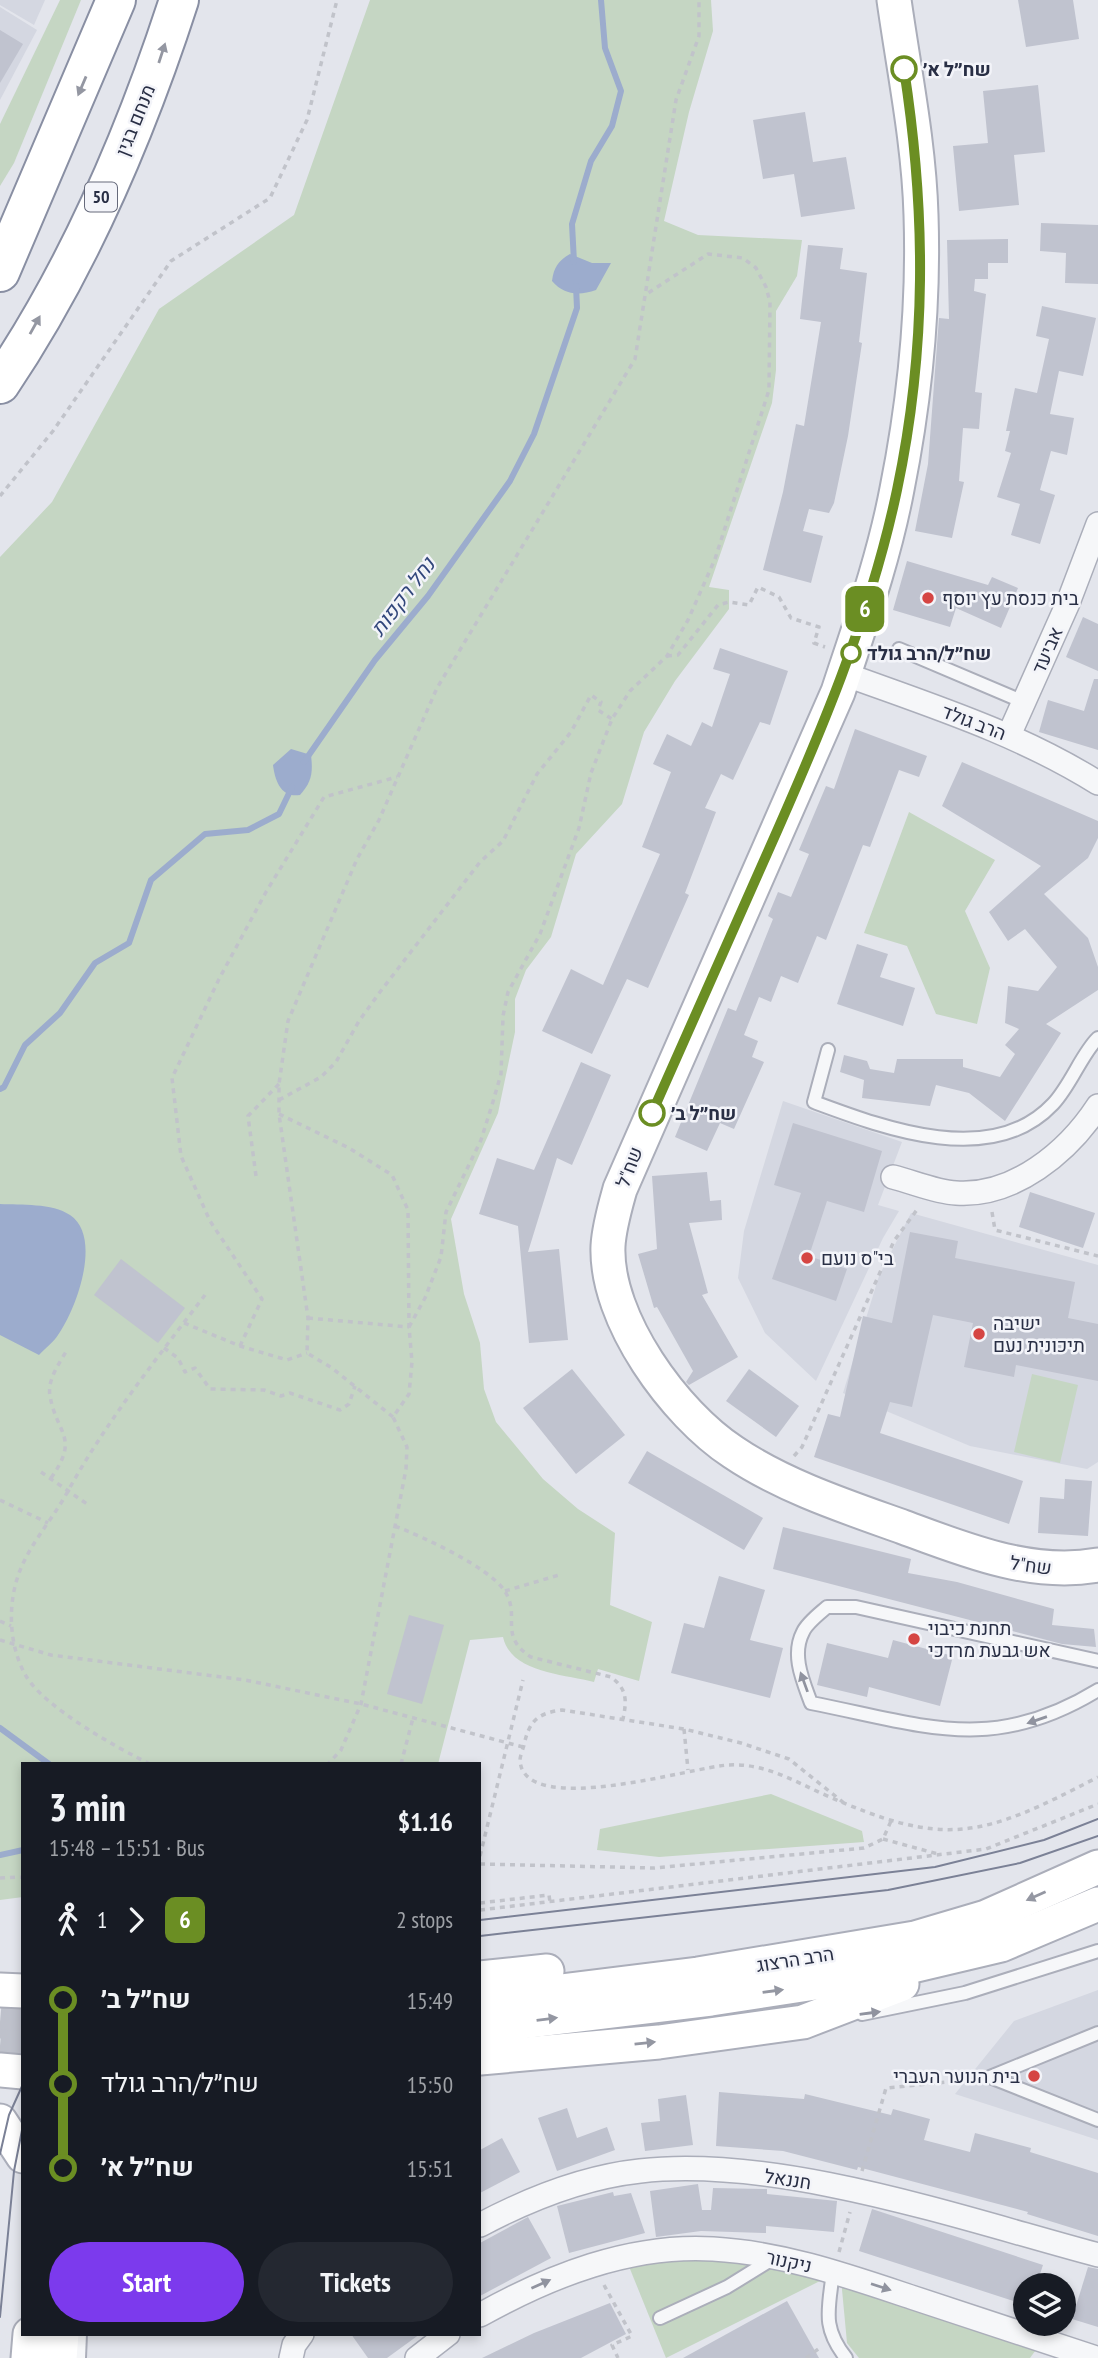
<!DOCTYPE html>
<html lang="en">
<head>
<meta charset="utf-8">
<style>
  :root { --surface:#171b24; --page:#242831; --text:#f1f3f6; --muted:#9ea1a6; --accent:#7c3aed }
  body { margin:0; font-family:"PT Sans Narrow",Heebo,sans-serif; background:var(--page); color:var(--text); height:100vh; display:flex; flex-direction:column; font-size:26px; white-space:nowrap }
  * { box-sizing:border-box; margin:0 }
  p { font-size:23px; color:var(--muted) }
  .icon { flex:none; width:38px; height:38px; fill:none; stroke:currentColor; stroke-width:2; stroke-linecap:round; stroke-linejoin:round }
  .map { position:relative; flex:1; overflow:hidden }
  .side { position:absolute; left:21px; top:1762px; width:460px; height:574px; display:flex; flex-direction:column; background:var(--surface); border-radius:0px; box-shadow:0 4px 10px #0003 }
  .side>* { flex:none }
  .badge { padding:0 14px; border-radius:10px; font-size:24px; line-height:46px }
  .controls { position:absolute; left:1013px; top:2273px; display:grid; gap:14px }
  .controls a { display:grid; place-items:center; width:63px; height:63px; border-radius:50%; background:var(--surface); box-shadow:0 4px 10px #0003; font-size:35px }
  .map>.badge { position:absolute; translate:-50% -50%; box-shadow:0 0 0 4px #fff }
  .legs { display:flex; align-items:center; gap:10px; height:77px; padding:0 28px; font-size:23px }
  .legs p { margin-inline-start:auto }
  .headline { display:flex; align-items:center; justify-content:space-between; height:119px; padding:0 28px }
  h1 { font-size:38px; font-weight:600; line-height:52px }
  .button { display:flex; gap:14px; margin-top:auto; padding:14px 28px }
  .button a { flex:1; height:80px; border-radius:42px; background:var(--accent); color:#fff; font-size:28px; font-weight:600; line-height:80px; text-align:center }
  .button a+a { background:var(--page); color:var(--text) }
  ul { padding:0 28px; list-style:none }
  li { display:flex; align-items:center; gap:24px; height:84px; font-size:26px }
  li i { display:grid; place-items:center; width:10px; height:100%; margin:0 9px; background:currentColor }
  li i::after { content:''; width:18px; height:18px; margin:-9px; border:5px solid; border-radius:50%; background:var(--surface) }
  li p { margin-inline-start:auto }
  li:first-child i { background:linear-gradient(#0000 50%,currentColor 0) }
  li:last-child i { background:linear-gradient(currentColor 50%,#0000 0) }
  .map>svg:first-child { display:block }
  .built { fill:#d4d7e1 }
  .green { fill:#c5d6c3 }
  .water { fill:#9caccd }
  .lines { fill:none; stroke-linecap:round; stroke-linejoin:round }
  .stream { stroke:#9caccd; stroke-width:6 }
  .building { fill:#c0c3cf }
  .secondary-tunnel { stroke:#bec1cb; stroke-width:33; stroke-dasharray:33 17; stroke-linecap:butt }
  .lane-casing { stroke:#abaeba; stroke-width:16 }
  .street-casing { stroke:#abaeba; stroke-width:26 }
  .secondary-casing { stroke:#abaeba; stroke-width:37 }
  .highway-casing { stroke:#898fa3; stroke-width:42 }
  .path { stroke:#c1c3ca; stroke-width:3.5; stroke-dasharray:5 5; stroke-linecap:butt }
  .lane { stroke:#f6f7f9; stroke-width:12 }
  .street { stroke:#f6f7f9; stroke-width:23 }
  .secondary { stroke:#fff; stroke-width:33 }
  .highway { stroke:#fff; stroke-width:38 }
  .tram { stroke:#7b8196; stroke-width:2 }
  .oneway { fill:#9497a2 }
  .oneway2 { fill:#90939f }
  .line-1-casing { stroke:#fff; stroke-width:16 }
  .line-1 { stroke:#6b8e23; stroke-width:10 }
  .stop-1-dot { fill:#fff; stroke:#6b8e23; stroke-width:3.5 }
  .poi-dot { fill:#d54543; stroke:#f3f4f9; stroke-width:2.5 }
  .labels { text-anchor:middle; stroke-width:5; stroke-linejoin:round; paint-order:stroke }
  .shield { fill:#f3f4f9; stroke:#666a7b; stroke-width:2 }
  .shield-label { font-size:18px; font-weight:bold; fill:#292f45 }
  .stop-label { font-size:19px; font-weight:bold; fill:#292f45; stroke:#f3f4f9; text-anchor:start }
  .street-label { font-size:19px; fill:#292f45; stroke:#f3f4f9 }
  .poi-label { font-size:19px; fill:#292f45; stroke:#f3f4f9; text-anchor:start }
  .water-label { font-size:21px; font-style:italic; fill:#31467b; stroke:#f3f4f9 }
</style>
</head>
<body>
<div class="map">
<svg width="1098" height="2358" viewBox="0 0 1098 2358">
  <rect width="100%" height="100%" fill="#e3e5ec"/>
  <g class="built">
    <path d="M0,0H45L34,25L0,5Z"/>
    <path d="M0,7L37,30L0,100Z"/>
    <path d="M783,1101L902,1142L878,1205L899,1211L883,1238L816,1381L765,1333L738,1278L744,1231Z"/>
    <path d="M911,1213L1098,1265V1462L1087,1469L970,1446L843,1393L879,1276Z"/>
    <path d="M1098,1990V2140L955,2094L1014,2021Z"/>
  </g>
  <g class="green">
    <path d="M60,0H81L14,163L0,186V124Z"/>
    <path d="M370,0H711L713,31L689,112L664,221L698,235L802,240L797,276L776,311V370L772,403L709,587L729,590V609L675,681L644,732L622,804L576,854L551,937L526,970L515,999V1032L498,1113L451,1219L464,1294L480,1343L484,1389L496,1422L543,1479L578,1509L615,1533L610,1605L652,1622L639,1681L598,1669L594,1682C564,1674 511,1673 503,1637L470,1640L438,1764H23V1897L0,1900V557L52,502L159,309L294,215Z"/>
    <path d="M909,812L995,860L965,911L990,968L977,1024L936,1014L907,946L864,933Z"/>
    <path d="M1032,1374L1078,1385L1060,1463L1014,1452Z"/>
    <path d="M771,1794L862,1831L864,1842L659,1857L597,1850L600,1829Z"/>
    <path d="M694,2256L746,2261L828,2277L666,2358L628,2264Z"/>
    <path d="M841,2279L1038,2347L1030,2358H859L847,2343Z"/>
  </g>
  <g class="water">
    <path d="M570,254L592,263H611L596,290C579,296 564,295 552,281C554,267 558,261 570,254Z"/>
    <path d="M291,749L311,755C313,773 312,781 300,795C281,798 275,781 273,765Z"/>
    <path d="M0,1204C21,1205 52,1203 70,1215C103,1237 76,1310 58,1335C54,1342 45,1348 39,1355L0,1335Z"/>
  </g>
  <g class="lines">
    <g class="stream">
      <path d="M574,262L572,224L591,161L612,126L621,91L605,48L601,0"/>
      <path d="M304,762L375,660L428,596L510,481L534,434L577,308L576,286"/>
      <path d="M0,1089L4,1087L25,1045L60,1013L95,963L129,943L151,880L205,834L248,830L279,814L292,787"/>
      <path d="M0,1728L49,1764"/>
      <path d="M0,1855L23,1850"/>
    </g>
  </g>
  <g class="building">
    <path d="M1018,0H1073L1079,39L1026,47Z"/>
    <path d="M0,30L23,44L0,83Z"/>
    <path d="M1038,85L1045,152L1014,155L1019,205L959,211L953,146L988,143L983,91Z"/>
    <path d="M805,112L813,162L846,157L855,209L801,217L794,174L763,179L753,120Z"/>
    <path d="M1041,223L1098,225V284L1065,283L1066,253L1040,251Z"/>
    <path d="M1008,239V263H988V279H975L974,291L986,294L975,392L982,393L979,429L963,428L959,481L964,482L952,538L915,531L928,464L939,318L949,319L947,240Z"/>
    <path d="M808,245L843,248L840,269L867,273L859,342L862,343L848,436L834,503L829,513L809,509L803,531L823,536L811,583L763,570L783,492L796,424L804,426L821,322L800,319Z"/>
    <path d="M1042,306L1096,318L1083,376L1059,371L1050,414L1074,418L1067,455L1051,451L1040,490L1055,495L1040,544L1011,535L1020,504L997,497L1011,453L1005,451L1010,431H1006L1015,388L1037,393L1049,339L1036,336Z"/>
    <path d="M907,561L988,585L992,577L1018,588L1001,628L956,608L950,627L893,610Z"/>
    <path d="M1083,617L1098,624V671L1066,657Z"/>
    <path d="M720,648L788,671L770,725L760,722L733,780L721,774L705,808L716,812L685,893L689,895L648,988L627,979L592,1054L542,1031L571,969L603,985L660,854L642,847L671,772L653,764L667,734L691,746L702,722L712,727L730,674L713,669Z"/>
    <path d="M1094,679H1098V750L1039,732L1048,700L1084,711Z"/>
    <path d="M855,729L927,756L919,777L899,770L870,847L863,845L826,940L817,936L798,983L781,976L771,1002L759,997L744,1035L758,1041L752,1057L764,1062L734,1129L720,1123L707,1151L675,1137L728,1008L736,1011L773,919L768,916L778,892L791,897L809,854L799,850L826,786L834,789Z"/>
    <path d="M962,762L1098,821V838L1088,858L1044,894L1088,938L1098,967V990L1046,1024L1061,1033L1005,1121L969,1093L936,1085L930,1106L862,1098L864,1080L840,1072L844,1055L867,1061L870,1069L894,1073L897,1059H963V1067L1000,1077L1015,1054L1005,1045L1019,1029L1005,1023L1008,986L1038,991L1057,967L1025,929L1008,941L989,912L1041,866L942,806Z"/>
    <path d="M857,944L888,954L880,977L915,988L903,1026L837,1004Z"/>
    <path d="M581,1062L611,1075L572,1165L557,1158L528,1252L559,1249L568,1340L529,1343L518,1226L479,1214L497,1158L534,1170Z"/>
    <path d="M793,1123L882,1151L864,1212L827,1201L809,1256L847,1269L836,1301L772,1279L801,1193L774,1185Z"/>
    <path d="M707,1172L710,1201L721,1200L722,1220L689,1223L708,1293L702,1295L738,1357L689,1385L686,1382L693,1371L657,1307L654,1308L638,1254L657,1249L652,1176Z"/>
    <path d="M1030,1192L1095,1213L1083,1248L1019,1227Z"/>
    <path d="M910,1232L958,1241L955,1258L1075,1282L1068,1318L1098,1324V1381L1016,1365L1014,1377L964,1367L973,1323L933,1315L912,1407L890,1402L880,1433L1023,1481L1009,1524L814,1457L828,1414L840,1417L863,1316L892,1323Z"/>
    <path d="M121,1259L185,1308L158,1343L94,1295Z"/>
    <path d="M572,1369L625,1435L576,1474L523,1408Z"/>
    <path d="M749,1369L799,1406L776,1437L726,1401Z"/>
    <path d="M647,1451L763,1518L744,1550L628,1483Z"/>
    <path d="M1065,1479L1092,1481L1088,1536L1038,1533L1040,1497L1064,1499Z"/>
    <path d="M783,1527L911,1559L908,1573L957,1582L1054,1609L1052,1625L1094,1629L1096,1647L1062,1644L773,1569Z"/>
    <path d="M719,1576L765,1590L750,1640L783,1648L770,1698L671,1673L684,1623L704,1628Z"/>
    <path d="M409,1615L444,1625L422,1704L387,1694Z"/>
    <path d="M893,1640L953,1656L940,1706L869,1687L867,1697L817,1685L827,1643L888,1658Z"/>
    <path d="M719,2092L804,2099L805,2094L891,2115L893,2109L930,2119L924,2140L970,2152L975,2133L1031,2148L1030,2152L1098,2173V2236L1027,2214L1028,2212L858,2167L857,2170L783,2151L716,2146Z"/>
    <path d="M686,2095L693,2145L645,2151L641,2123L660,2121L658,2099Z"/>
    <path d="M567,2108L577,2138L607,2127L615,2150L557,2171L538,2118Z"/>
    <path d="M502,2138L520,2172L480,2193V2150Z"/>
    <path d="M698,2184L702,2210H711L713,2188L767,2189V2194L837,2201L834,2232L766,2226V2233L701,2231L656,2237L650,2191Z"/>
    <path d="M613,2192L614,2196L631,2193L645,2233L569,2253L557,2206Z"/>
    <path d="M872,2209L1043,2265L1036,2286H1026V2305L859,2251Z"/>
    <path d="M528,2217L551,2258L480,2296V2243Z"/>
    <path d="M1088,2267L1098,2269V2327L1072,2319Z"/>
    <path d="M787,2301L819,2358H683Z"/>
    <path d="M610,2303L626,2334L581,2358H482L534,2333Z"/>
    <path d="M351,2334H420L387,2358H368Z"/>
  </g>
  <g class="lines">
    <g class="secondary-tunnel">
      <path d="M0,2022L23,2024"/>
      <path d="M0,2046L23,2048"/>
    </g>
    <g class="lane-casing">
      <g id="lane">
        <path d="M899,649L1024,702"/>
        <path d="M828,1050L814,1102C884,1128 992,1169 1053,1104C1071,1085 1082,1053 1098,1038"/>
        <path d="M1098,1661L856,1607H827C819,1614 807,1623 803,1632C791,1655 803,1681 811,1703C924,1725 992,1755 1098,1690"/>
        <path d="M862,2014L965,1993L1098,1951"/>
        <path d="M1098,2033L990,2077L1098,2120"/>
        <path d="M833,2271C829,2309 821,2326 846,2358"/>
        <path d="M660,2318L727,2287L774,2258"/>
        <path d="M79,2358L80,2334"/>
      </g>
    </g>
    <g class="street-casing">
      <g id="street">
        <path d="M844,674C932,706 1018,733 1098,783"/>
        <path d="M1009,735L1068,603L1098,524"/>
        <path d="M893,1177C913,1182 936,1192 956,1193C1014,1197 1068,1152 1098,1106"/>
        <path d="M480,2225C529,2199 584,2177 640,2171C778,2155 963,2219 1098,2255"/>
        <path d="M480,2315C550,2276 630,2244 713,2249C783,2253 848,2276 914,2298C975,2318 1036,2338 1096,2358"/>
        <path d="M291,2358L294,2345L302,2334"/>
        <path d="M417,2358L448,2334"/>
      </g>
    </g>
    <g class="secondary-casing">
      <g id="secondary">
        <path d="M894,0C904,71 919,143 921,215C924,306 915,399 897,489C884,558 860,625 838,692L620,1189C615,1207 609,1227 608,1246C605,1319 675,1414 733,1452C783,1486 847,1507 903,1527C965,1550 1031,1577 1098,1565"/>
        <path d="M480,1978L547,1971"/>
        <path d="M0,1990L23,1991"/>
        <path d="M480,2001L698,1974L915,1938L986,1917L1098,1867"/>
        <path d="M480,2027L711,1999L887,1972L1001,1945L1098,1904"/>
        <path d="M480,2058L659,2042L803,2022L902,1984"/>
        <path d="M0,2070L23,2072"/>
        <path d="M0,2121L23,2156"/>
        <path d="M28,2358L30,2334"/>
        <path d="M60,2358L62,2334"/>
      </g>
    </g>
    <g class="highway-casing">
      <g id="highway">
        <path d="M0,272L116,0"/>
        <path d="M0,384C79,267 136,133 179,0"/>
      </g>
    </g>
    <g class="path">
      <path d="M0,496L53,431L171,261L270,198L307,120L337,0"/>
      <path d="M667,656L678,655L718,605L729,602L749,605L758,587L779,597L791,618L819,627L814,643L825,647"/>
      <path d="M279,1100L321,1077L336,1062L359,1021L380,992L480,862L503,841L537,774L571,732L591,695L601,702L598,710L612,719"/>
      <path d="M279,1114L349,1148L392,1175L408,1210L409,1327L412,1362L409,1394L393,1417L407,1447L406,1469L361,1704L341,1750L328,1764"/>
      <path d="M256,1176L248,1116L279,1084"/>
      <path d="M992,1212L995,1230L1098,1256"/>
      <path d="M308,1318L409,1327"/>
      <path d="M184,1323L240,1346L287,1360L307,1353"/>
      <path d="M409,1327L425,1298L441,1257L446,1212L481,1140L492,1105L501,1074L503,1016L508,992L540,934L579,828L591,773L612,719L630,691L667,656L688,620L715,559L769,390L770,302L766,287L756,268L743,258L708,254L645,295"/>
      <path d="M240,1346L262,1299L210,1221L181,1156L172,1078L219,979L266,892L324,797L397,777"/>
      <path d="M164,1348L178,1358L185,1372L195,1368L210,1389L264,1390L281,1396L290,1393L340,1410L349,1404L355,1386"/>
      <path d="M393,1417L332,1368L307,1353L308,1318L279,1114V1084L288,1021L357,859L379,820L437,688L635,359L676,100L699,36V0"/>
      <path d="M794,1456L802,1447L894,1241L919,1207"/>
      <path d="M41,1472L87,1504"/>
      <path d="M51,1478C80,1437 57,1435 50,1396C47,1380 59,1364 67,1350"/>
      <path d="M0,1500L48,1523"/>
      <path d="M395,1526C423,1537 487,1566 504,1590C522,1616 497,1635 531,1657L611,1677C627,1689 627,1700 623,1719"/>
      <path d="M505,1591L559,1575"/>
      <path d="M0,1621L11,1626"/>
      <path d="M0,1640L51,1655L245,1680L361,1704L523,1747"/>
      <path d="M684,1729L688,1770"/>
      <path d="M150,1764C117,1748 44,1707 26,1676C8,1645 7,1601 21,1568C33,1540 54,1517 68,1491C106,1422 157,1358 205,1295"/>
      <path d="M401,1764L413,1718"/>
      <path d="M844,1803L789,1759L741,1743L684,1729L562,1710C538,1713 529,1721 524,1745C523,1749 520,1756 520,1760C523,1820 695,1766 729,1765C764,1763 792,1780 823,1794C946,1849 981,1838 1098,1777"/>
      <path d="M883,1839L938,1854"/>
      <path d="M480,1856L523,1680"/>
      <path d="M480,1864L654,1868L864,1848L883,1839L891,1821"/>
      <path d="M0,1878L23,1877"/>
      <path d="M480,1903L549,1895L550,1902"/>
      <path d="M480,1910L986,1849L1098,1804"/>
      <path d="M862,2171L886,2088L976,2079"/>
      <path d="M839,2252L850,2212"/>
      <path d="M604,2285L632,2336L612,2345L618,2358"/>
      <path d="M806,2358L821,2347"/>
    </g>
    <use href="#lane" class="lane"/>
    <use href="#street" class="street"/>
    <use href="#secondary" class="secondary"/>
    <use href="#highway" class="highway"/>
    <g class="tram">
      <path d="M480,1920L935,1867L1044,1840L1098,1819"/>
      <path d="M480,1936L888,1890L1020,1863L1098,1836"/>
      <path d="M0,2154L9,2115L23,2084"/>
      <path d="M0,2317L14,2171L23,2125"/>
    </g>
  </g>
  <defs><path id="oneway-solid" d="M-6-.8H1V-3.2L6.5 0L1 3.2V.8H-6Z" transform="scale(1.75)"/></defs>
  <g class="oneway">
    <use href="#oneway-solid" transform="translate(162 53) rotate(-72)"/>
    <use href="#oneway-solid" transform="translate(82 86) rotate(113)"/>
    <use href="#oneway-solid" transform="translate(35 325) rotate(-61)"/>
    <use href="#oneway-solid" transform="translate(1036 1896) rotate(156)"/>
    <use href="#oneway-solid" transform="translate(773 1991) rotate(-8)"/>
    <use href="#oneway-solid" transform="translate(547 2019) rotate(-7)"/>
    <use href="#oneway-solid" transform="translate(645 2043) rotate(-6)"/>
  </g>
  <g class="oneway2">
    <use href="#oneway-solid" transform="translate(804 1682) rotate(-110)"/>
    <use href="#oneway-solid" transform="translate(1037 1720) rotate(161)"/>
    <use href="#oneway-solid" transform="translate(870 2013) rotate(-8)"/>
    <use href="#oneway-solid" transform="translate(541 2284) rotate(-24)"/>
    <use href="#oneway-solid" transform="translate(881 2287) rotate(18)"/>
  </g>
  <g class="lines">
    <g class="line-1-casing">
      <path id="line-1" d="M652,1113C690,1027 728,942 766,856C819,737 870,618 897,490C927,348 926,212 904,69"/>
    </g>
    <use href="#line-1" class="line-1"/>
  </g>
  <g class="stop-1-dot">
    <circle cx="904" cy="69" r="12"/>
    <circle cx="851" cy="653" r="9"/>
    <circle cx="652" cy="1113" r="12"/>
  </g>
  <g class="poi-dot">
    <circle cx="928" cy="598" r="7"/>
    <circle cx="807" cy="1258" r="7"/>
    <circle cx="979" cy="1334" r="7"/>
    <circle cx="914" cy="1639" r="7"/>
    <circle cx="1034" cy="2076" r="7"/>
  </g>
  <g class="labels">
    <rect class="shield" x="85" y="182.5" width="32" height="29" rx="5"/>
    <g class="shield-label">
      <text x="101" y="203">50</text>
    </g>
    <g class="stop-label">
      <text x="923" y="76">שח״ל א׳</text>
      <text x="867" y="660">שח״ל/הרב גולד</text>
      <text x="671" y="1120">שח״ל ב׳</text>
    </g>
    <g class="street-label">
      <text transform="translate(135 120) rotate(-68)" y="7">מנחם בגין</text>
      <text transform="translate(1047 650) rotate(-66)" y="7">אביעד</text>
      <text transform="translate(974 722) rotate(21)" y="7">הרב גולד</text>
      <text transform="translate(629 1167) rotate(-69)" y="7">שח"ל</text>
      <text transform="translate(1031 1565) rotate(8)" y="7">שח"ל</text>
      <text transform="translate(795 1959) rotate(-9)" y="7">הרב הרצוג</text>
      <text transform="translate(788 2179) rotate(9)" y="7">חננאל</text>
      <text transform="translate(789 2261) rotate(12)" y="7">ניקנור</text>
    </g>
    <g class="poi-label">
      <text x="942" y="605">בית כנסת עץ יוסף</text>
      <text x="821" y="1265">בי"ס נועם</text>
      <text x="993" y="1330">ישיבה<tspan x="993" dy="22">תיכונית נעם</tspan></text>
      <text x="928" y="1635">תחנת כיבוי<tspan x="928" dy="22">אש גבעת מרדכי</tspan></text>
      <text x="1020" y="2083" text-anchor="end">בית הנוער העברי</text>
    </g>
    <g class="water-label">
      <text transform="translate(403 597) rotate(-53)" y="7">נחל רקפות</text>
    </g>
  </g>
</svg>
<div class="controls">
<a><svg class="icon" aria-label="layers" viewBox="0 0 24 24"><path d="M12 4l9 5-9 5-9-5zM3 14l9 5 9-5"/></svg></a>
</div>
<b class="badge" style="left:865px;top:609px;background:#6b8e23;color:#fff">6</b>
<section class="side">
<div class="headline"><div><h1>3 min</h1><p>15:48 – 15:51 · Bus</p></div><b>$1.16</b></div>
<div class="legs"><svg class="icon" aria-label="walk" viewBox="0 0 24 24"><circle cx="13" cy="4" r="2"/><path d="M13 8l-2 6 4 7M11 14l-3 7M7 12l3-4h3l4 4"/></svg>1<svg class="icon" aria-label="forward" viewBox="0 0 24 24"><path d="M9 5l7 7-7 7"/></svg><b class="badge" style="background:#6b8e23;color:#fff">6</b><p>2 stops</p></div>
<ul>
<li><i style="color:#6b8e23"></i><b>שח״ל ב׳</b><p>15:49</p></li>
<li><i style="color:#6b8e23"></i><span>שח״ל/הרב גולד</span><p>15:50</p></li>
<li><i style="color:#6b8e23"></i><b>שח״ל א׳</b><p>15:51</p></li>
</ul>
<div class="button"><a>Start</a><a>Tickets</a></div>
</section>
</div>
</body>
</html>
